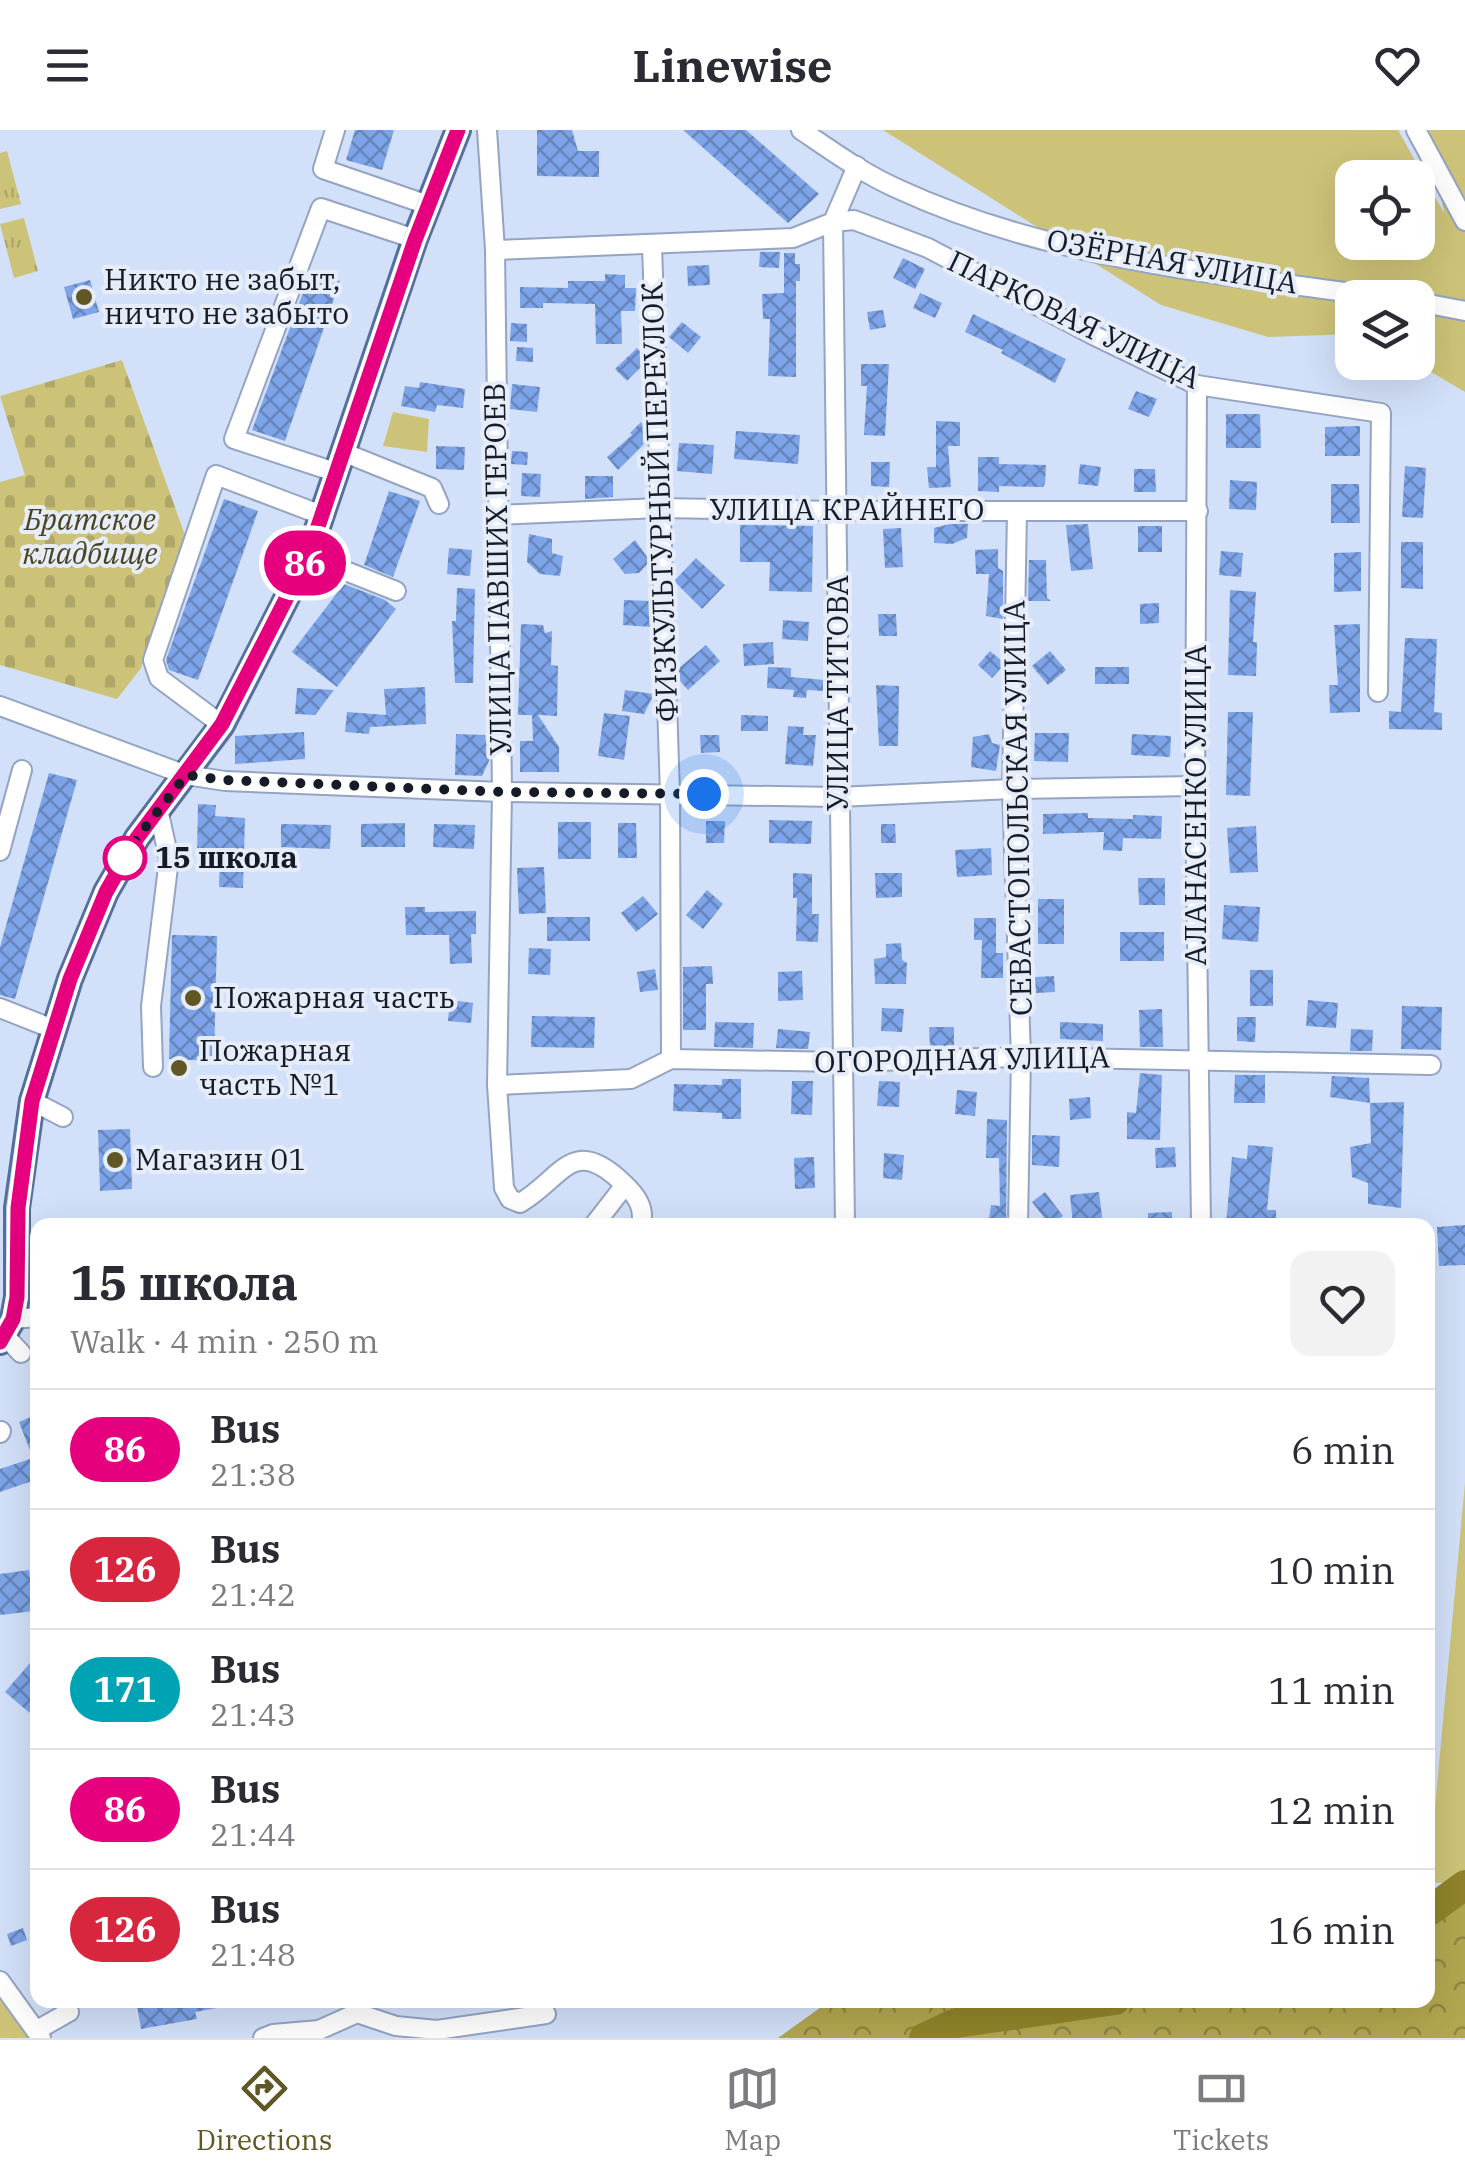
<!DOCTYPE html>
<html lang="en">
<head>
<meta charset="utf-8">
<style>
  :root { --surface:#fff; --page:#f2f2f3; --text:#2b2b33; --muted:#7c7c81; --line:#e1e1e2; --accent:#5f5824 }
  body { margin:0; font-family:"IBM Plex Serif",serif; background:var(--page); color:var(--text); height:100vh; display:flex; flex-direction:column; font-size:38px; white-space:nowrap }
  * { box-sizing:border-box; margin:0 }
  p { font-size:32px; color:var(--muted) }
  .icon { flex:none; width:55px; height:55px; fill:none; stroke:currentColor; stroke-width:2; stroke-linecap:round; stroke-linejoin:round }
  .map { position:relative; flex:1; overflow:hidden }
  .panel { position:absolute; left:30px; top:1088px; width:1405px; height:790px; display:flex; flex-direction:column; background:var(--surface); border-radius:20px; box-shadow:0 10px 40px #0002 }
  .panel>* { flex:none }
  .badge { padding:0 20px; border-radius:32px; font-size:35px; line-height:65px }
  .fabs { position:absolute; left:1335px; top:30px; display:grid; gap:20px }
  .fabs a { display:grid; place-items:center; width:100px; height:100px; border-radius:20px; background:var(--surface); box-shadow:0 10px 40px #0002; font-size:50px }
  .you { position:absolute; width:50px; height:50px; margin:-25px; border:8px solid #fff; border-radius:50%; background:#1a73e8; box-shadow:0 0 0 15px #1a73e833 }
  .map>.badge { position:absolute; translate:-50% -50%; box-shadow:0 0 0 5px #fff }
  .round { display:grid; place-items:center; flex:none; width:105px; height:105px; border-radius:20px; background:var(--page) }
  .head { display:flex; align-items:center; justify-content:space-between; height:170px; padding:0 40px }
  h1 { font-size:48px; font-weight:700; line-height:75px }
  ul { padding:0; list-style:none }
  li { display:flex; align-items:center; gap:30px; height:120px; padding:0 40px; border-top:2px solid var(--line) }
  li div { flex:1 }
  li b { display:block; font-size:38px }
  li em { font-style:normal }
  li .badge { min-width:110px; font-weight:700; text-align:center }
  header { display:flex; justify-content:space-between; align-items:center; height:130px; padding:0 40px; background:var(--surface); font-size:45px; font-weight:700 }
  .dock { display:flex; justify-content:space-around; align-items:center; height:140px; border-top:2px solid var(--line); background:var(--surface); font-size:28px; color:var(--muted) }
  .dock a { display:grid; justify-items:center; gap:5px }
  .dock .selected { color:var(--accent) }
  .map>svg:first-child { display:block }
  .grass { fill:url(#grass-tufts) }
  .forest { fill:url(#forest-crowns) }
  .cemetery { fill:url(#cemetery-stones) }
  .green { fill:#cdc378; fill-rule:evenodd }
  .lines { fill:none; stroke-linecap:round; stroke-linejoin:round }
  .river { stroke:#908329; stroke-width:30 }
  .building { fill:url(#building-cross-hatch) }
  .minor-casing { stroke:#94a4c2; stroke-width:22 }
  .major-casing { stroke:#56709d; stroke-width:28 }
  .minor { stroke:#fff; stroke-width:18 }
  .major { stroke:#afc4eb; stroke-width:22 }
  .line-casing { stroke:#fff; stroke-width:22 }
  .line { stroke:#e6007e; stroke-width:15 }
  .walk { stroke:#151c27; stroke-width:10; stroke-dasharray:0 18 }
  .poi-dot { fill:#5f5824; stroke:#e6edf9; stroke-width:4 }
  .stop-dot { fill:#fff; stroke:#e6007e; stroke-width:5 }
  .labels { text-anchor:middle; stroke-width:8; stroke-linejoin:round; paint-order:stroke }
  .street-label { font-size:30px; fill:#151c27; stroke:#e6edf9 }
  .poi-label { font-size:30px; fill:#151c27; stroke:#e6edf9; text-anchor:start }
  .park-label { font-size:30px; font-style:italic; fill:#49441f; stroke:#e6edf9 }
  .stop-label { font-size:30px; font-weight:bold; fill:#151c27; stroke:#e6edf9; text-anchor:start }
</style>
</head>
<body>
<header><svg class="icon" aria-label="menu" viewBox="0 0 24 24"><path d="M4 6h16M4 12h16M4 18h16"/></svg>Linewise<svg class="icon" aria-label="heart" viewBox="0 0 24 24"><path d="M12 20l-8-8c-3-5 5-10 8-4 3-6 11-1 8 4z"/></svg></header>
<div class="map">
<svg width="1465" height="1908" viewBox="0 0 1465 1908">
  <defs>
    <pattern id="grass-tufts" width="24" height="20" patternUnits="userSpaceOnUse" patternTransform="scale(2.5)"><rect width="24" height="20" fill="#cdc378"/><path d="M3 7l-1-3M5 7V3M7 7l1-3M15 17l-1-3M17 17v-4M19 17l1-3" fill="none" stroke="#afa768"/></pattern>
    <pattern id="forest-crowns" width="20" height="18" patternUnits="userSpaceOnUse" patternTransform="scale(2.5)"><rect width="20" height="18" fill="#b2a64f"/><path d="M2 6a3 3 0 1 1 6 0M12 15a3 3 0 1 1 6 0" fill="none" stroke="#908642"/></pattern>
    <pattern id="cemetery-stones" width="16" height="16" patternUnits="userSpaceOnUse" patternTransform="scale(2.5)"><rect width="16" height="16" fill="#cdc378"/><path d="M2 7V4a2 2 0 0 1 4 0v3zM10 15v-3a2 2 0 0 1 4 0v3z" fill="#afa768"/></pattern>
    <pattern id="building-cross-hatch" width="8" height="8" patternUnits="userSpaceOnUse" patternTransform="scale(2.5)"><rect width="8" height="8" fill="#7da4e8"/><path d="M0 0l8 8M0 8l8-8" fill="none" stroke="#6585bc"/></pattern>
  </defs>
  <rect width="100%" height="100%" fill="#d2e0f9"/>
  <g class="grass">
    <path d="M7,21L21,74L0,79V23Z"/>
    <path d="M24,88L38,141L14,148L0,94Z"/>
    <path d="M0,1864L32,1908H0Z"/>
  </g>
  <path class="forest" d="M1465,1764V1908H778L831,1870H1428V1794Z"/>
  <path class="cemetery" d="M122,230L185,405L141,538L117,569L0,535V352L25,345L0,266Z"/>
  <g class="green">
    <path d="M883,0H1398L1444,83L1429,0H1465V262L1416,233L1418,168H1352V204L1268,207L1161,175ZM1352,48H1418V112H1352Z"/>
    <path d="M393,282L429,289L427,322L383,316Z"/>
    <path d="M1465,1353V1752L1428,1753Z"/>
  </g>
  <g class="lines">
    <g class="river">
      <path d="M1428,1782L1465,1755"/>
      <path d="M924,1908L956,1893L1115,1870"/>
    </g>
  </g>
  <g class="building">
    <path d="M355,0H394L382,40L346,30Z"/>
    <path d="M537,0H572L578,21H599V47L537,46Z"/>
    <path d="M683,0H746L819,64L788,93Z"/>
    <path d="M760,122H780L779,138L759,137Z"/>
    <path d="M784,123H795V134H800V151H796V247L768,246L770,189H763L762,164L784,163Z"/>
    <path d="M903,128L925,139L915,159L893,148Z"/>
    <path d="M709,135L710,155L688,156L687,136Z"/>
    <path d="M311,141L340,151L285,311L252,300Z"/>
    <path d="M605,144L625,145V158H636L635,181H621L622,214H596L595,174L543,173V178H520V157L568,158V151H605Z"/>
    <path d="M90,150L99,182L73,189L64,157Z"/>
    <path d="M920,163L942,173L935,188L913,178Z"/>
    <path d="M883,180L886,197L870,200L867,182Z"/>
    <path d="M973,184L1066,229L1055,253L1001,223L1003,220L965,202Z"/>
    <path d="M682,192L701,207L688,223L669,207Z"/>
    <path d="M511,193L527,194V212L510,211Z"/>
    <path d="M517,217L533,218V232L516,231Z"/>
    <path d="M637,218L643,226V235L627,251L615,239Z"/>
    <path d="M861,234H889L885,306L864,305L867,256H861Z"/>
    <path d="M420,252L465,259L463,278L437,275L435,282L401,276L405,256L419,258Z"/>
    <path d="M512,254L540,257L537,282L510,279Z"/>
    <path d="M1136,261L1157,269L1149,287L1128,279Z"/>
    <path d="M1226,284H1260L1261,318H1226Z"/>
    <path d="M936,291L960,292V316H948L951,357L929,358L927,337H936Z"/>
    <path d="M641,292L645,297L646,312L618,340L607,327L632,305L630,303Z"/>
    <path d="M1360,296V326H1325V297Z"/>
    <path d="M736,301L800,305L798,334L734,329Z"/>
    <path d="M679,313L714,315L712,344L677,341Z"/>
    <path d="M436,316L465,317L464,340L436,339Z"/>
    <path d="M512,321L528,322L527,335L511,334Z"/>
    <path d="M978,327H999V334L1046,335L1045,354L1043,357L999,356V362L978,361Z"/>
    <path d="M871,332H890L889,357L871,356Z"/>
    <path d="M1080,334L1101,337L1098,356L1078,354Z"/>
    <path d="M1405,336L1426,338L1423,388L1402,387Z"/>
    <path d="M1134,339H1155L1156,362H1134Z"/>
    <path d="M522,343L541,344L540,367L521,366Z"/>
    <path d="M585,346H613V367L585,369Z"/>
    <path d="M1230,350L1257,352L1256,380L1229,379Z"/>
    <path d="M1331,354H1359L1360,393H1331Z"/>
    <path d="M389,361L420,371L393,447L364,435Z"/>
    <path d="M224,369L258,381L198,550L169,540L166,530Z"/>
    <path d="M950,394H968L967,408L952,414L934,413V398Z"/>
    <path d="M1088,394L1093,439L1071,441L1066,395Z"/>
    <path d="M740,395L813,396L812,462L769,461L770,432H740Z"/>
    <rect x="1138" y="396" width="24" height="26"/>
    <path d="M901,398L903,437L885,438L883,399Z"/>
    <path d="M529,404L552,409V423L563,426L560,446L540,444L527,432Z"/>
    <path d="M635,410L650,431L639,443L625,444L613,429Z"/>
    <path d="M1401,412H1423V459L1401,458Z"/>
    <path d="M449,418L472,420L470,446L447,444Z"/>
    <path d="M998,419V438L1003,441V489L986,486L989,444H976L975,420Z"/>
    <path d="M1221,421L1243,423L1241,447L1219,445Z"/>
    <path d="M1361,422V461L1334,462V423Z"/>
    <path d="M696,428L725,455L702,479L676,453L675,450Z"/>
    <path d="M1029,430H1046L1047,468L1051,471H1028Z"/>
    <path d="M344,454L385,470L396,479L337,557L292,522Z"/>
    <path d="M457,458L475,459L473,553H455L452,491H456Z"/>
    <path d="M1230,460L1256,462L1253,512H1257L1256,546L1228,545Z"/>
    <path d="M624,470L651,471L652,497L623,495Z"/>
    <path d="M1159,473V493L1140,494V474Z"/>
    <path d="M878,484H896L897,506H879Z"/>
    <path d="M783,490L809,492L808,511L782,509Z"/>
    <path d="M521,494L543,495L545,503L552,501L551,535L558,536L557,586L538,585L559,617V642H520V611H533L532,585H518Z"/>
    <path d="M1360,494V582L1330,583L1329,555H1338L1334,495Z"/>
    <path d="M1405,508L1437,509L1434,582L1442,583V600L1389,599V581L1401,582Z"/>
    <path d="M773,512L774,534L744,536L743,514Z"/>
    <path d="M706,515L720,531L688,560L679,550L678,539Z"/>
    <path d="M990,521L1002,531V537L992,548L978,535Z"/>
    <path d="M1050,521L1066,540L1048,555L1032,536Z"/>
    <path d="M768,537L791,538V547L825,550L824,561L807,560L806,568L793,567L794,560L767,558Z"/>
    <rect x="1095" y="537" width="34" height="17"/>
    <path d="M876,555L899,556L898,616H879Z"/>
    <path d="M425,557L426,594L370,597L369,604L345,602L347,582L386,585L384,559Z"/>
    <path d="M297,558L334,560L315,585L295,584Z"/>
    <path d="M625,560L654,564L644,584L622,581Z"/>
    <path d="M1228,582H1253L1250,666L1226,665Z"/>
    <path d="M604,583L630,586L624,630L598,626Z"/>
    <path d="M741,585L768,586V601H741Z"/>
    <path d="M788,596L804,597L803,605H816L813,636L785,634Z"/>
    <path d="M304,602L305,629L235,634V606Z"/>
    <path d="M1035,603H1069L1068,632L1034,631Z"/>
    <path d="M456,604L485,605L489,631L482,646L455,645Z"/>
    <path d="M989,604L992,613L1000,615L996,641L971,637L973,607Z"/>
    <path d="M1132,604L1171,606L1170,627L1131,625Z"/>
    <path d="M700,605H719L720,622L701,623Z"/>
    <path d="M49,643L77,650L15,869L0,865V817Z"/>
    <path d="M198,674L216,675L215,686L245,688L243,758L219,757L220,726H197Z"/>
    <path d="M1088,683V688L1133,689V685L1162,686L1161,709L1123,708L1122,721L1103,720L1104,702L1043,704V684Z"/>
    <path d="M769,690L812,691L811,714L769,713Z"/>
    <path d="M706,691H725L724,713H706Z"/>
    <rect x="558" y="692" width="33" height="37"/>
    <path d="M405,693V717H361V694Z"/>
    <path d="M618,693H636L637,728H618Z"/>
    <path d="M281,694L331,695L330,719L281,717Z"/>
    <path d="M434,694L475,695L474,719L433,717Z"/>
    <path d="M881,694H895L896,713H881Z"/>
    <path d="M1256,696L1258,742L1230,743L1227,698Z"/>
    <path d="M991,718L992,745L957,747L955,720Z"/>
    <path d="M544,737L546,783L519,784L517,738Z"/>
    <path d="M793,743L812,744V784H819L818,812L796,811L797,768H793Z"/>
    <path d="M875,743H902V767L876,768Z"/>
    <path d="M1138,748H1165V775H1139Z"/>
    <path d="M707,760L723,774L703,799L686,785Z"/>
    <path d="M643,766L658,784L636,802L621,783Z"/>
    <rect x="1038" y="769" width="26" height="45"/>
    <path d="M1224,775L1260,777L1258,812L1222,809Z"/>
    <path d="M405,777H425V782L476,781V804H471L472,833L450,834L449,805H406Z"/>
    <rect x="547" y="787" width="43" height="24"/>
    <path d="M974,788H996V823H1003V848H981L982,810H974Z"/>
    <rect x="1120" y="802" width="44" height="29"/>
    <path d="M172,805L217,806L214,931L169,929Z"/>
    <path d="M901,813L902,830L907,833L906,854H875L874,829L886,827V814Z"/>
    <path d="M529,818L551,819L550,845L528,844Z"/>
    <path d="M712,836L713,854H706V900H683V837Z"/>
    <path d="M655,839L658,860L640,862L637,842Z"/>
    <rect x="1250" y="840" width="23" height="36"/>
    <path d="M802,841L803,870L778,871V842Z"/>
    <path d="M1054,846L1055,862L1036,863L1035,847Z"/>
    <path d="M450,870L473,873L471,893L448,891Z"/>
    <path d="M1308,870L1338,873L1336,898L1306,896Z"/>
    <path d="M1402,876L1442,877L1441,920L1401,919Z"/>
    <path d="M882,878L904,879L902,902L881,901Z"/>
    <path d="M1162,879L1163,917H1140L1139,880Z"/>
    <path d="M532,886L595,887L594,918L531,917Z"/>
    <path d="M1237,887H1256L1255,912L1237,911Z"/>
    <path d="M715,892L754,893L753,918L714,917Z"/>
    <path d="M1060,892L1103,894V911L1060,909Z"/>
    <path d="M929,897H954V916L930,917Z"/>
    <path d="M778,899L810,902L808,919L776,918Z"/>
    <path d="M1351,899L1373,900L1372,921H1350Z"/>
    <path d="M1140,943L1162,945L1160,1010L1127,1009V982L1136,983Z"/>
    <path d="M1235,945H1265V973H1234Z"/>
    <path d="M1332,946L1369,948L1370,973L1330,967Z"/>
    <path d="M722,949H741V989H722V983L673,981L674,954L722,955Z"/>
    <path d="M792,951H813L812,985L791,984Z"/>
    <path d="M879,951L900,952L899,977L877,976Z"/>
    <path d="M957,960L977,962L975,986L955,984Z"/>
    <path d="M1090,967L1091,988L1070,990L1069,969Z"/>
    <path d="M1404,972L1401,1078L1368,1074V1053L1352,1047L1350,1017L1371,1013L1370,973Z"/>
    <path d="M987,989L1007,990L1006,1095H988L991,1075L1000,1076L999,1028H986Z"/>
    <path d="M130,999L132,1059L100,1061L98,1000Z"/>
    <path d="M1032,1005L1060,1006L1059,1037L1032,1035Z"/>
    <path d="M1248,1015L1273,1017L1267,1080H1276V1095H1226L1232,1027L1247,1029Z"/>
    <path d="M1175,1017L1176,1037L1156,1038L1155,1018Z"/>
    <path d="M884,1023L904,1025L902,1050L883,1048Z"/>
    <path d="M814,1027L815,1058L795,1059L794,1028Z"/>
    <path d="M1045,1062L1063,1086L1050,1095L1032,1072Z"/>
    <path d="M1099,1062L1103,1095H1073L1070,1065Z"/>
    <path d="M1172,1082V1095H1148V1083Z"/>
    <path d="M1465,1095V1135L1439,1136L1437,1097Z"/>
    <path d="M38,1284V1349L0,1362V1339L33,1328L19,1292Z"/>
    <path d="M29,1440L34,1481L0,1485V1444Z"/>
    <path d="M30,1533L38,1540V1590L5,1562Z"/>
    <path d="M23,1798L27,1810L11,1816L7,1804Z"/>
    <path d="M136,1870H221L222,1877L195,1882L197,1889L141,1899Z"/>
  </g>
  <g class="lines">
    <g class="minor-casing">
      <g id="minor">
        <path d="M335,0L323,39L428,75"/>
        <path d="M487,0L495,120L502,662L497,955L504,1058L510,1069L520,1073C563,1048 572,1003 624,1054C637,1066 645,1078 641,1095"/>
        <path d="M801,0C832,21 864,44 898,59C1052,130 1222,144 1387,168"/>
        <path d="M1416,0L1465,91"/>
        <path d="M652,115L670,664L671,929"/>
        <path d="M495,120L793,108L833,92L854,90L928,118L1095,206L1197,255L1381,283L1378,562"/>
        <path d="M1418,172L1465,181"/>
        <path d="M1197,255L1195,656L1201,1095"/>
        <path d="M345,323L432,358L439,374"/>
        <path d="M338,343L234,309L321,78L415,109"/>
        <path d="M1017,381L1012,659L1021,927L1018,1095"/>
        <path d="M496,385L659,378L838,381H1198"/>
        <path d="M308,426L396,461"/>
        <path d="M0,576L186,645L225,651L502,662L838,667L1012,659L1195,656"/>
        <path d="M222,595L159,548L153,530L216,345L324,386"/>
        <path d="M0,721L22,640"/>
        <path d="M0,878L53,899"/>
        <path d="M153,937L151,876L169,729L158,679"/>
        <path d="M497,955L631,949L671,929L841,932L1021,927L1431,935"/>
        <path d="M32,971L63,987"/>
        <path d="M594,1095L625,1055"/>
        <path d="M845,1095L833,92L857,36"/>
        <path d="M13,1189L38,1187"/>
        <path d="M5,1206L21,1223"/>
        <path d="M0,1303L1,1301"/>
        <path d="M0,1851L41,1908"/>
        <path d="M37,1900L69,1882"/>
        <path d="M263,1908L273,1904L319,1900L357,1883L396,1896L437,1900L546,1884"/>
      </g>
    </g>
    <g class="major-casing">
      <path id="major" d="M0,1212L13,1189L17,1167V1078L32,971L70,849L106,762L137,708L222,595L308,426L415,109L458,0"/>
    </g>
    <use href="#minor" class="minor"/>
    <use href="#major" class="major"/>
  </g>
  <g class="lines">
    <g class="line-casing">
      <path id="line" d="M0,1212L13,1189L17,1167L18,1078L32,971L70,849L106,762L137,708L222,594L308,426L415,110L458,0"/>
    </g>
    <use href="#line" class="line"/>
    <path class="walk" d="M125,728L121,735L137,708L186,645L225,650L502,662L704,664"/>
  </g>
  <g class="poi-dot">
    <circle cx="84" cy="167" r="10"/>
    <circle cx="193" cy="868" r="10"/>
    <circle cx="179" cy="938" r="10"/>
    <circle cx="115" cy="1030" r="10"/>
  </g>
  <circle class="stop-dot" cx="125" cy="728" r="20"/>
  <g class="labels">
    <g class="street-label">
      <text transform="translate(1172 132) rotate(10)" y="10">ОЗЁРНАЯ УЛИЦА</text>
      <text transform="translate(1074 190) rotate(26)" y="10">ПАРКОВАЯ УЛИЦА</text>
      <text transform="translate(660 372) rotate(-92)" y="10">ФИЗКУЛЬТУРНЫЙ ПЕРЕУЛОК</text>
      <text x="847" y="390">УЛИЦА КРАЙНЕГО</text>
      <text transform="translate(498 439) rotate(-91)" y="10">УЛИЦА ПАВШИХ ГЕРОЕВ</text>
      <text transform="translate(838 563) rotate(-90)" y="10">УЛИЦА ТИТОВА</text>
      <text transform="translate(1196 675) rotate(-90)" y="10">АЛАНАСЕНКО УЛИЦА</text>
      <text transform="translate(1018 678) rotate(-91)" y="10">СЕВАСТОПОЛЬСКАЯ УЛИЦА</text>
      <text transform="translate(962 930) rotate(-1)" y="10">ОГОРОДНАЯ УЛИЦА</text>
    </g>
    <g class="poi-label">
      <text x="104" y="160">Никто не забыт,<tspan x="104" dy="34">ничто не забыто</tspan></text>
      <text x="213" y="878">Пожарная часть</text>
      <text x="199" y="931">Пожарная<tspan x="199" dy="34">часть №1</tspan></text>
      <text x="135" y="1040">Магазин 01</text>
    </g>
    <g class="park-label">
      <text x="90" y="400">Братское<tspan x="90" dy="34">кладбище</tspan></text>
    </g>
    <g class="stop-label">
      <text x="155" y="738">15 школа</text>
    </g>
  </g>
</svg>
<div class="fabs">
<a><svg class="icon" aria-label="locate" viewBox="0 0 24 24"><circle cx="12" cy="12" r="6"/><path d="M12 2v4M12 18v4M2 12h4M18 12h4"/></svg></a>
<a><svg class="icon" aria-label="layers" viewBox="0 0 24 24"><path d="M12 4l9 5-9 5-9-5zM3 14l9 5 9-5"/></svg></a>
</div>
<div class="you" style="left:704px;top:664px"></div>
<b class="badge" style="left:305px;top:433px;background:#e6007e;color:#fff">86</b>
<section class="panel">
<div class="head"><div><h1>15 школа</h1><p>Walk · 4 min · 250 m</p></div><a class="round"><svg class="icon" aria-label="heart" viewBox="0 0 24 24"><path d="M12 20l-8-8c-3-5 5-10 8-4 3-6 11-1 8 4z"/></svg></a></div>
<ul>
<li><span class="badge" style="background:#e6007e;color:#fff">86</span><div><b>Bus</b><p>21:38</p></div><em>6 min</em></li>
<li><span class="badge" style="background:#d7263d;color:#fff">126</span><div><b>Bus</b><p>21:42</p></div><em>10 min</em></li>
<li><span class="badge" style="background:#00a3b4;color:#fff">171</span><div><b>Bus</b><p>21:43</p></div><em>11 min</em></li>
<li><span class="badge" style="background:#e6007e;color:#fff">86</span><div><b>Bus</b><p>21:44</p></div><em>12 min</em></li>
<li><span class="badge" style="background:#d7263d;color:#fff">126</span><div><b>Bus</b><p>21:48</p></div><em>16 min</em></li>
</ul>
</section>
</div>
<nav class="dock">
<a class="selected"><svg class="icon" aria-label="directions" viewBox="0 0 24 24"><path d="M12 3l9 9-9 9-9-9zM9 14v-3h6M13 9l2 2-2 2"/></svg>Directions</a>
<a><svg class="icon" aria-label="map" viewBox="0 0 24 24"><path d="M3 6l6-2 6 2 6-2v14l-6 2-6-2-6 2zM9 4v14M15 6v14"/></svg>Map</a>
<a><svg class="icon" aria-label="tickets" viewBox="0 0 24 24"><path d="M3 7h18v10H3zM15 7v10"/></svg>Tickets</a>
</nav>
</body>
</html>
